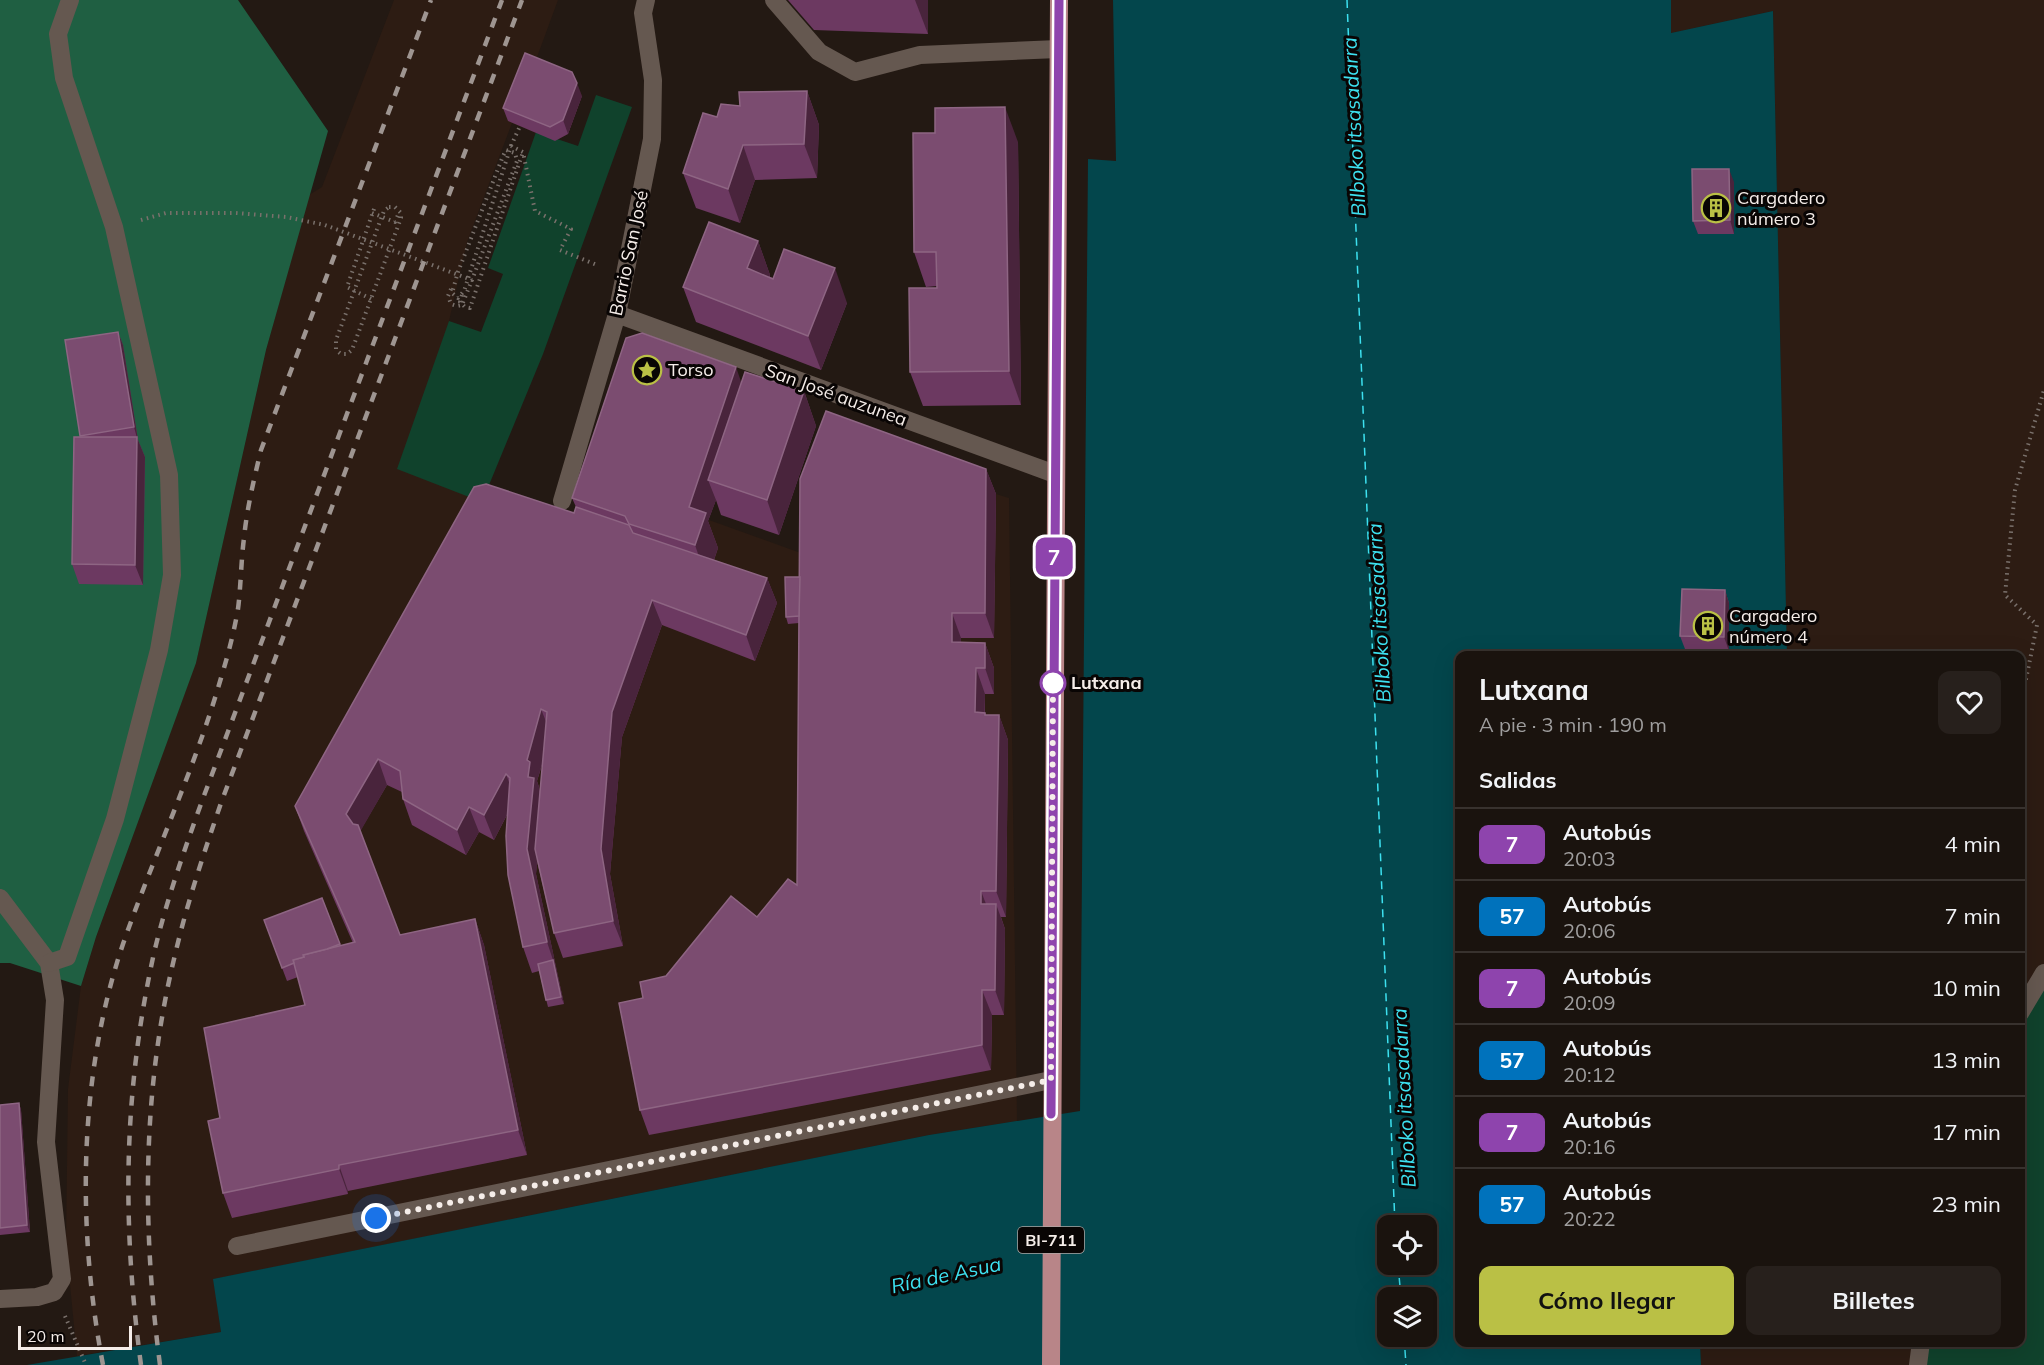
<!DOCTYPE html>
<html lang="es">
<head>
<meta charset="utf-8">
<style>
  :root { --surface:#1a130e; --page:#27201c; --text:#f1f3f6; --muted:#9f9e9e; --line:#38322e; --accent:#bac045 }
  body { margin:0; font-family:Mulish,sans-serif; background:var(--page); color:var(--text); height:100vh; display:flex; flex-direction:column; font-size:22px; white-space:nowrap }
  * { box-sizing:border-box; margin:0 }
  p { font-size:20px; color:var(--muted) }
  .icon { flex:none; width:33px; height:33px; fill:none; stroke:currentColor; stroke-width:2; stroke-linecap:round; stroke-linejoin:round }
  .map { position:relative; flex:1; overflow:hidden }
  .drawer { position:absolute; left:1455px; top:651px; width:570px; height:696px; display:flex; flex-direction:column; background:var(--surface); border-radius:12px; box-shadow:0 6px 24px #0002,0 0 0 2px var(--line) }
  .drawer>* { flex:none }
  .badge { padding:0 12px; border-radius:9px; font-size:21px; line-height:39px }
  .fabs { position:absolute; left:1377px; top:1215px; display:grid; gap:12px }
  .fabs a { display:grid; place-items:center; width:60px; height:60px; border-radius:12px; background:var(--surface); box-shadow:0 6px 24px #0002,0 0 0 2px var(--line); font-size:30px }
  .scale { position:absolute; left:18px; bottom:15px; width:114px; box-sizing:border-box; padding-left:6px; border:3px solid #f5ede9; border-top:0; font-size:16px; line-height:21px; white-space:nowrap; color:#f5ede9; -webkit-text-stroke:4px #090504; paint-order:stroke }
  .you { position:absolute; width:30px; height:30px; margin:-15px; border:4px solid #fff; border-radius:50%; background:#1a73e8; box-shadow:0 0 0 9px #1a73e833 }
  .map>.badge { position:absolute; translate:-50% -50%; box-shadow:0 0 0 3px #fff }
  h2 { padding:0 24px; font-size:22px; line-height:54px }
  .round { display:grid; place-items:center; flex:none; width:63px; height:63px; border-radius:12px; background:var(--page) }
  .head { display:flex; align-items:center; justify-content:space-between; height:102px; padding:0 24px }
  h1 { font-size:28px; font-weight:700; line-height:45px }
  .cta { display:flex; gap:12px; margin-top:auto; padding:12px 24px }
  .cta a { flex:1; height:69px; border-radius:12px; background:var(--accent); color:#111; font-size:24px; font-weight:700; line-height:69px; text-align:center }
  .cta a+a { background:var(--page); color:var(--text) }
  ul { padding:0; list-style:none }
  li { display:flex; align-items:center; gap:18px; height:72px; padding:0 24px; border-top:2px solid var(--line) }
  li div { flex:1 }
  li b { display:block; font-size:22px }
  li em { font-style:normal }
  li .badge { min-width:66px; font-weight:700; text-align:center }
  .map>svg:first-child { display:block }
  .built { fill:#2d1c13 }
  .green { fill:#10422c }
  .forest { fill:#1f5f42 }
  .water { fill:#03464c; fill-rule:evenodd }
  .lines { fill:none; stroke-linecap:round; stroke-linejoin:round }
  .ferry { stroke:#3de1f0; stroke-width:1.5; stroke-dasharray:8 6; stroke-linecap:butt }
  .path { stroke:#7a716c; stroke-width:4; stroke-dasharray:1.5 4.5; stroke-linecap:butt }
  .minor { stroke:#655850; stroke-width:18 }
  .major { stroke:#b88588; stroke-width:18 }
  .rail { stroke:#9e9591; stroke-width:4.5; stroke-dasharray:10 10; stroke-linecap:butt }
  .wall { fill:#6c3961; fill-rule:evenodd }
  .shaded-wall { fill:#49243c }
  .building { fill:#7b4c70; stroke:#8e6583; stroke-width:1.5 }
  .line-casing { stroke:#fff; stroke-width:14 }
  .line { stroke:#8e44ad; stroke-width:9 }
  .walk { stroke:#f5ede9; stroke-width:6; stroke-dasharray:0 10.8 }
  .stop-dot { fill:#fff; stroke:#8e44ad; stroke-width:3 }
  .labels { text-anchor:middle; stroke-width:6; stroke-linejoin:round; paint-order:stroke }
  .shield { fill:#090504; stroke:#aea7a4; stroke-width:1.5 }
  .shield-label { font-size:16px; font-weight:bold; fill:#f5ede9 }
  .poi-label { font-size:18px; fill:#f5ede9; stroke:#090504; text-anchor:start }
  .street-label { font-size:18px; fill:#f5ede9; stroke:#090504 }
  .stop-label { font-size:18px; font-weight:bold; fill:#f5ede9; stroke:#090504; text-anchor:start }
  .water-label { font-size:20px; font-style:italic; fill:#3de1f0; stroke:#090504 }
</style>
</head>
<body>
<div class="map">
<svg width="2044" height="1365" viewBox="0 0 2044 1365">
  <rect width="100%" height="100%" fill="#231913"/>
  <g class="built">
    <path d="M394,0H558L533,68L577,85L582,96L568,134L555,141L512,123L467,242L449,321L482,502L702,542L709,520L809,556L996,494L1009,498L1017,1121L929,1135L214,1279L221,1332L77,1356L66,1244L68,1089L81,986L96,937L196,662L266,350L309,195L322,187Z"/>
    <path d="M1671,0H2044V1008L2021,1050L2020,656L1787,655L1773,11L1671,33Z"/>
    <path d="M1700,1343H1921L1918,1365H1701Z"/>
  </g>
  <g class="green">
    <path d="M596,95L632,107L543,354L482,502L397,469L449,321L481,332L503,274L488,268L536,132L578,146Z"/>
    <path d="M2044,973V1365H1918L1921,1343L2020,1342L2021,1013Z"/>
  </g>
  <path class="forest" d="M0,0H238L328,131L266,350L196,663L96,937L81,986L10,963H0Z"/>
  <path class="water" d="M1113,0H1671V33L1773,11L1787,655L1460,656V1342L1700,1343L1701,1365H27L221,1332L213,1279L929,1135L1080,1111L1088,159L1116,161ZM1388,1226H1426V1264H1388ZM1388,1298H1426V1336H1388Z"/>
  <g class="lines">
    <g class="ferry">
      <path d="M1347,0L1395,1226"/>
      <path d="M1398,1264L1401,1298"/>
      <path d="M1404,1336L1406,1365"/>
    </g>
    <g class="path">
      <path d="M511,146L520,126"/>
      <path d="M389,207H395L401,213V218L352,350L347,354H341L336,350V340L379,224L384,211Z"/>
      <path d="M372,213L395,222L398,215"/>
      <path d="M141,220L166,213H236L286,217L325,225L472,280L517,161L515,153L506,150L503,156L458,272L452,293L458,298L464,291L511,146L523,152L535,211L571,229L560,250L597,265"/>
      <path d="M451,289L448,296L451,304L457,306L462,305L472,280"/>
      <path d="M462,295L460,302L465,307L470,308L523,152"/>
      <path d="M371,299L347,287L375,206"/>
      <path d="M2020,709L2037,625L2005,595L2015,490L2044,390"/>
      <path d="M65,1316L86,1365"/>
    </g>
    <g class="minor">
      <path d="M774,0L819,52L855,72L920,55L1058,49"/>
      <path d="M617,314L1055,474"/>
      <path d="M562,501L617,314L652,139L653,80L643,13L646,0"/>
      <path d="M0,898L49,963L55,1000L46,1142L62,1279L54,1292L37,1297L0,1299"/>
      <path d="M49,963L67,957L115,819L159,650L172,575L169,475L114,227L64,78L58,34L70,0"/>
      <path d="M2020,1013L2044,973"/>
      <path d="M237,1246L1051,1080"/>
      <path d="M1918,1365L1921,1342"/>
    </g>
    <path class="major" d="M1051,1365L1059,0"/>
    <g class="rail">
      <path d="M103,1365C77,1229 78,1076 123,944C154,855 195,768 221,678C228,655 234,632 238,609C241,585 241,561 244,538C247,508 254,479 261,450L431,0"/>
      <path d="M141,1365C122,1224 123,1093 154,953C166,902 184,851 202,801L502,0"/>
      <path d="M160,1365C142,1228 142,1089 175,955C187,903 204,853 221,803L522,0"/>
    </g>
  </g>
  <g class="wall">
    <path d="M788,0H928V34L814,30Z"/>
    <path d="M807,91L819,125L817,178L755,180L740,223L696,208L683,173L717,117L740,106Z"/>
    <path d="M582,96L568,134L555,141L508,121L503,108Z"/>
    <path d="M1018,142L1021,405L923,406L910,372L937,286L926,287L914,252Z"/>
    <path d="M1734,182V234H1698L1693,221Z"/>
    <path d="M758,241L770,275V277L847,303L821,370L696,322L683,287Z"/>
    <path d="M118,332L123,345L138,440L145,457L143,585L79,584L72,564L80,437Z"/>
    <path d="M741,383L804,391L816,426L779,535L721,515L716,500L708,521L718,548L714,560L767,578L777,603L755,661L662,625L622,737L610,874L623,946L563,958L554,933L537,861L536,874L564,1004L548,1007L539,971L532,973L523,947L508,813L494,840L479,832L466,855L412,825L403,799L402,792L387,785L360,831L400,935L475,919L484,945L527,1155L348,1191V1194L232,1218L223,1193L220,1118L305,1005L298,977L287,981L264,920L322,898L341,946L353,943L304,831L295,806L574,513L576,507L572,498ZM543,762L540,793L539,787L537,781Z"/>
    <path d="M986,469L996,494L994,638H961V642L985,643L994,668V694H985V713L986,715H999L1008,740L1006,917H1001L1005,929L1004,1015H992L991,1070L649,1135L640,1110L643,998L666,976L757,917L797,885L799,623L788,624L786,617L800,577Z"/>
    <path d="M1725,590L1729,603V651L1685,649L1680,636Z"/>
    <path d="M19,1103L21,1110L30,1232L0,1235V1105Z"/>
  </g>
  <g class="shaded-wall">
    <path d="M915,0H928V34Z"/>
    <path d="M577,83L582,96L568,134L563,120Z"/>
    <path d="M807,91L819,125L817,178L804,144Z"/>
    <path d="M1005,107L1018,142L1021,405L1009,371Z"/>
    <path d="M743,145L755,180L740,223L728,189Z"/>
    <path d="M1729,169L1734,182V234L1730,220Z"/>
    <path d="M758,241L770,275L760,303L747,268Z"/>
    <path d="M835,268L847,303L821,370L808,336Z"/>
    <path d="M118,332L123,345L138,440L145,457L143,585L135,565L137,438L134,427Z"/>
    <path d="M736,367L748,402L708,480L716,500L708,521L718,548L707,580L695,545L689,507Z"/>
    <path d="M804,391L816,426L779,535L767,500Z"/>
    <path d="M986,469L996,494L994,638L985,613Z"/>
    <path d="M767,578L777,603L755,661L746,635Z"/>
    <path d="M1725,590L1729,603V651L1724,637Z"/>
    <path d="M652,600L662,625L622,737L610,874L623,946L613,921L601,849L612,712Z"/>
    <path d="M952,613L961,638V668L952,642Z"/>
    <path d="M985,643L994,668V694L985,668Z"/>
    <path d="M976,668L985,694L984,738L975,712Z"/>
    <path d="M541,709L551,734L537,781L539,787V791L544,804L536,874L564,1004L561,997L553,960L547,942L527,849L528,777L527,760Z"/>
    <path d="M999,715L1008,740L1006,917L996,891Z"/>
    <path d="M378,759L387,785L356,839L346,814Z"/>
    <path d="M506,774L515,799L494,840L484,815Z"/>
    <path d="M469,807L479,832L466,855L457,830Z"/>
    <path d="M981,891L991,917L981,904Z"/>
    <path d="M996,904L1005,929L1004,1015L995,990Z"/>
    <path d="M475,919L484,945L527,1155L518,1130Z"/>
    <path d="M982,990L992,1015L991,1070L982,1045Z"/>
    <path d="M19,1103L21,1110L30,1232L27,1225Z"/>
    <path d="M339,1165L348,1191V1194L339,1169Z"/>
  </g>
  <g class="building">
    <path d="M525,53L572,72L577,83L563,120L550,127L503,108Z"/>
    <path d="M807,91L804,144L743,145L728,189L683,173L703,113L717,117L721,104L740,106L739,92Z"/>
    <path d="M1005,107L1009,371L910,372L909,288H937L936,252H914L913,133H935V108Z"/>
    <path d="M1692,169H1729L1730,220L1693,221Z"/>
    <path d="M709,222L758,241L747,268L773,279L784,249L835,268L808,336L683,287Z"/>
    <path d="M118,332L134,427L80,436L65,340Z"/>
    <path d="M642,333L736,367L689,507L706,513L695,545L629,524L625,516L572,498L626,338Z"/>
    <path d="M745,372L804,391L767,500L708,480Z"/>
    <path d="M826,411L986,469L985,613H952V642L985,643V668H976L975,712L985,713V715H999L996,891H981V904H996L995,990H982V1045L640,1110L619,1003L643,998L640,982L666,976L731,896L757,917L788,879L797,885L800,479Z"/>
    <path d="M74,437H137L135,565L72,564Z"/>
    <path d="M486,484L574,513L576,507L629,525L633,533L767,578L746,635L652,600L612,712L601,849L613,921L554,933L535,849L547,712L541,709L527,760L530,762L528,777L534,778L527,849L547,942L523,947L508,875L506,836L510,778L506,774L484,815L469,807L457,830L403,799L400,771L378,759L346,814L353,824L358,825L400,935L475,919L518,1130L339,1165V1169L223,1193L208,1121L220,1118L204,1028L305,1005L293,960L304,957L303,955L355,942L295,806L474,487Z"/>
    <path d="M785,577H800L799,616L786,617Z"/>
    <path d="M1682,589L1725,590L1724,637L1680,636Z"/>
    <path d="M322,898L340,944L327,949L303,955L304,957L293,960L294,963L282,968L264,920Z"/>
    <path d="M553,960L561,997L546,1000L538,964Z"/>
    <path d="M19,1103L27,1225L0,1228V1105Z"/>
  </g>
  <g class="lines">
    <g class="line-casing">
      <path id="line" d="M1051,1114L1059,0"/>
    </g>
    <use href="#line" class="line"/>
    <path class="walk" d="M376,1218L1051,1080L1053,683"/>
  </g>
  <defs>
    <g id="building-ring" transform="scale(1.5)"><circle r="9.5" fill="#090504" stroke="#bac045" stroke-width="1.5"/><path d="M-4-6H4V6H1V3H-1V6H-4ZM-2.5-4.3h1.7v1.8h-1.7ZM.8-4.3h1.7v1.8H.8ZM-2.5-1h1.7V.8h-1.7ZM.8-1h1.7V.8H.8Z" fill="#bac045"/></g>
    <g id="sight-ring" transform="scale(1.5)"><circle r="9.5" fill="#090504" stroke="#bac045" stroke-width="1.5"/><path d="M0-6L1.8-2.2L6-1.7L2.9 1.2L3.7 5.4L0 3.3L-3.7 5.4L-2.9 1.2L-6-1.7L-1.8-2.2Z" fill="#bac045"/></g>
  </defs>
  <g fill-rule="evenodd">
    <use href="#building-ring" x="1716" y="208"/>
    <use href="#sight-ring" x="647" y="370"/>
    <use href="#building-ring" x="1708" y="626"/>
  </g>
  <circle class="stop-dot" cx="1053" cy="683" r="12"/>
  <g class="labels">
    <rect class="shield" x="1018" y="1227" width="66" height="26" rx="4.5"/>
    <g class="shield-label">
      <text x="1051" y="1246">BI-711</text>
    </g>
    <g class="poi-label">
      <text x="1737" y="204">Cargadero<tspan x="1737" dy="21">número 3</tspan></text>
      <text x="668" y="376">Torso</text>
      <text x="1729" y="622">Cargadero<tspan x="1729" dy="21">número 4</tspan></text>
    </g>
    <g class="street-label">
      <text transform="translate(629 253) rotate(-78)" y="6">Barrio San José</text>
      <text transform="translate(836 395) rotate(20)" y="6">San José auzunea</text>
    </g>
    <g class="stop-label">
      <text x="1071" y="689">Lutxana</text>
    </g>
    <g class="water-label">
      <text transform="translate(1354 127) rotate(-93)" y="7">Bilboko itsasadarra</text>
      <text transform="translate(1379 613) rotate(-93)" y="7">Bilboko itsasadarra</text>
      <text transform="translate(1404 1098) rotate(-93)" y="7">Bilboko itsasadarra</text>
      <text transform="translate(946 1275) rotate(-12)" y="7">Ría de Asua</text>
    </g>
  </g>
</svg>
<div class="fabs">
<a><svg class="icon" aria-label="locate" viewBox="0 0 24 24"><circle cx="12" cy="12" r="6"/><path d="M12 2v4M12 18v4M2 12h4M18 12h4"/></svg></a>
<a><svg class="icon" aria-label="layers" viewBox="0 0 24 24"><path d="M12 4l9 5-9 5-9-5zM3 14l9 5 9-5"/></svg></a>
</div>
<div class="scale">20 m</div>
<div class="you" style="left:376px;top:1218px"></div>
<b class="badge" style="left:1054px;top:557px;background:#8e44ad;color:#fff">7</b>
<section class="drawer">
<div class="head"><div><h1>Lutxana</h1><p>A pie · 3 min · 190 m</p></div><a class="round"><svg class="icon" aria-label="heart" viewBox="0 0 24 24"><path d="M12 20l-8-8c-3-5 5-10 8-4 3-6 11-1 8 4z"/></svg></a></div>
<h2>Salidas</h2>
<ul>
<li><span class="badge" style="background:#8e44ad;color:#fff">7</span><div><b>Autobús</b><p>20:03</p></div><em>4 min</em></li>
<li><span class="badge" style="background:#0072bc;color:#fff">57</span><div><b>Autobús</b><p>20:06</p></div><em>7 min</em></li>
<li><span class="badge" style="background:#8e44ad;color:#fff">7</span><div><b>Autobús</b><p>20:09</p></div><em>10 min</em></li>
<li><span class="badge" style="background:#0072bc;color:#fff">57</span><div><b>Autobús</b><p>20:12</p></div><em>13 min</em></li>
<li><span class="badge" style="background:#8e44ad;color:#fff">7</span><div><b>Autobús</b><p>20:16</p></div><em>17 min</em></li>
<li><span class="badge" style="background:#0072bc;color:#fff">57</span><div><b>Autobús</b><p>20:22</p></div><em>23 min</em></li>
</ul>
<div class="cta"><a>Cómo llegar</a><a>Billetes</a></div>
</section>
</div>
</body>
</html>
